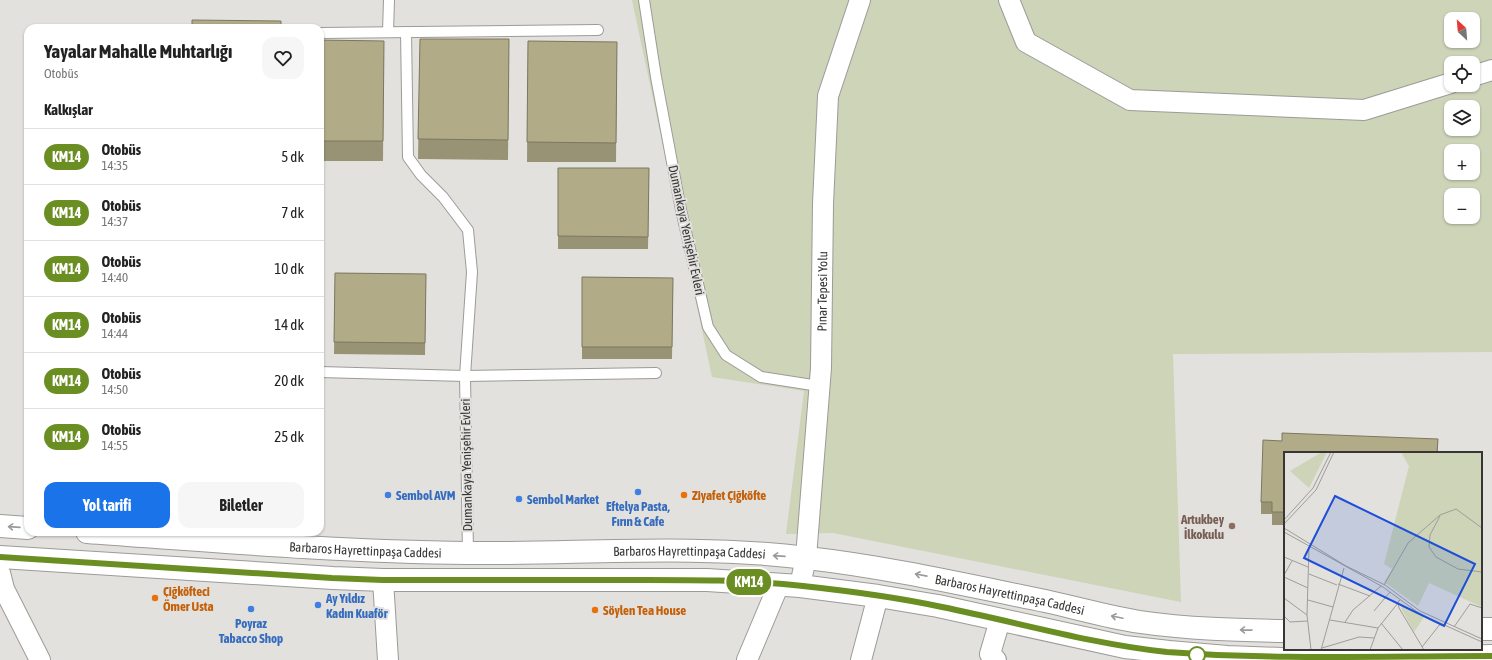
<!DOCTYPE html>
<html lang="tr">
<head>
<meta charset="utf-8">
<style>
  :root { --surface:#fff; --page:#f6f6f6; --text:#222; --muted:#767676; --line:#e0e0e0; --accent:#1a73e8 }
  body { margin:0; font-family:"Asap Condensed",sans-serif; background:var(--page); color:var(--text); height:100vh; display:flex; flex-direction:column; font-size:15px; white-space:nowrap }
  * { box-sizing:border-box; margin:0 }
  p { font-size:13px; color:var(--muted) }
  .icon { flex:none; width:22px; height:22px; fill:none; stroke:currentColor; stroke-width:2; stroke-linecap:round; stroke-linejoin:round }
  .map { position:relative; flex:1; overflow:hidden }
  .drawer { position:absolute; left:24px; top:24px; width:300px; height:512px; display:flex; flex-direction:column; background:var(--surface); border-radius:12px; box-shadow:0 1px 3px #0004 }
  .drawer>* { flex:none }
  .badge { padding:0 8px; border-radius:13px; font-size:14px; line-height:26px }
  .needle { width:26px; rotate:334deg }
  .tools { position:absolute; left:1444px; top:12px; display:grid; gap:8px }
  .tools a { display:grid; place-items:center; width:36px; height:36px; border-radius:8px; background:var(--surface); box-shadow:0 1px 3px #0004; font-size:20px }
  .map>.badge { position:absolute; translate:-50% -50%; box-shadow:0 0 0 2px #fff }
  h2 { padding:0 20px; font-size:15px; line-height:36px }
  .round { display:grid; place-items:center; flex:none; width:42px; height:42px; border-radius:12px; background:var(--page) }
  .head { display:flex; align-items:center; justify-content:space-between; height:68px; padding:0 20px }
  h1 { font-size:19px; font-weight:700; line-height:30px }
  .cta { display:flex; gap:8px; margin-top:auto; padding:8px 20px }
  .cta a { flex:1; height:46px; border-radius:12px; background:var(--accent); color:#fff; font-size:16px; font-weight:700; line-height:46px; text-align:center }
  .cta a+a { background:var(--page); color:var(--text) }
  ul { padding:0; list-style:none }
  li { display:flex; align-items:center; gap:12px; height:56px; padding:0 20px; border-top:1px solid var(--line) }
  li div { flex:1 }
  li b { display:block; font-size:15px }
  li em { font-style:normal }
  li .badge { min-width:44px; font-weight:700; text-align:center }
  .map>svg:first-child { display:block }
  .green { fill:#cdd4b8; fill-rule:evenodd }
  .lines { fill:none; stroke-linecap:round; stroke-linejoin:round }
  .lane-casing { stroke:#9c9b98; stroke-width:12 }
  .street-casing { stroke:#9c9b98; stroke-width:22 }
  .secondary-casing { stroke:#9c9b98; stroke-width:24 }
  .lane { stroke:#fff; stroke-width:10 }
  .street { stroke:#fff; stroke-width:20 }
  .secondary { stroke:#fff; stroke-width:22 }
  .wall { fill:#989375 }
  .building { fill:#b1ab88; stroke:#7c785f }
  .oneway { stroke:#9b9a9a }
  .line-casing { stroke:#fff; stroke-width:9 }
  .line { stroke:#6b8e23; stroke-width:6 }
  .shop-dot { fill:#3f7fe0; stroke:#e2e1de; stroke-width:1.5 }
  .food-dot { fill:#e8710a; stroke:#e2e1de; stroke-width:1.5 }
  .education-dot { fill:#8d6e63; stroke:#e2e1de; stroke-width:1.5 }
  .stop-dot { fill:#fff; stroke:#6b8e23; stroke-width:2 }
  .labels { text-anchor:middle; stroke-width:4; stroke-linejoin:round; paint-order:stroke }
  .street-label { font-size:13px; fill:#373635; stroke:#e2e1de }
  .shop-label { font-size:13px; font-weight:bold; fill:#366cbe; stroke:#e2e1de; text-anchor:start }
  .food-label { font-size:13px; font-weight:bold; fill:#c56008; stroke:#e2e1de; text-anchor:start }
  .education-label { font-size:13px; font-weight:bold; fill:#785e54; stroke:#e2e1de; text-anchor:end }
  .inset-road { fill:none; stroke:#9e9d9a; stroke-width:1 }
  .view { fill:#1d4ed8; fill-opacity:0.15; stroke:#1d4ed8; stroke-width:2 }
  .inset-edge { fill:none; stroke:#373635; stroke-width:2 }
</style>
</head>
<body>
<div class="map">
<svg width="1492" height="660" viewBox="0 0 1492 660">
  <rect width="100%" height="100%" fill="#e2e1de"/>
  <path class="green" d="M632,0H1492V352L1173,354L1181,602L833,533L786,534L804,391L712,377ZM1451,19H1473V41H1451ZM1451,63H1473V85H1451ZM1451,107H1473V129H1451ZM1451,151H1473V173H1451ZM1451,195H1473V217H1451Z"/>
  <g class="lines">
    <g class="lane-casing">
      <g id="lane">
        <path d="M644,0L656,77L681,210L708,327L726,355L761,377L819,386"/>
        <path d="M388,32L389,0"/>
        <path d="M406,32L408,157L421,175L443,197L468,230L472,272L465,376L468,553"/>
        <path d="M320,33L598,30"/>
        <path d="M320,372L465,376L656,373"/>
      </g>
    </g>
    <g class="street-casing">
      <g id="street">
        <path d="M1009,0L1026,42L1130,100L1364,110L1451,83"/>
        <path d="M1473,76L1492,70"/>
        <path d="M0,573L4,589L40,660"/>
        <path d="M383,580L388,660"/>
        <path id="s1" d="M800,586L806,557L821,368L823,204L828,96L860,0"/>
        <path d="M747,660L779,584"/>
        <path d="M861,660L878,596"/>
        <path d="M996,660L990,654L1000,620"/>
      </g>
    </g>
    <g class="secondary-casing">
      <g id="secondary">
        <path d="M0,526L28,528"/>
        <path id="s2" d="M87,532C213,541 341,552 468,553C581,554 694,544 807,558C887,567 966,585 1045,601C1077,608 1108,617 1140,622C1188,629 1237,630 1285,631"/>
        <path d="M0,557L333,578L383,580H707L800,586L878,596L938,606L1125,647L1169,652L1227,657L1307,660L1492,656"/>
        <path d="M1481,629H1492"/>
      </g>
    </g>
    <use href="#lane" class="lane"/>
    <use href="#street" class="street"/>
    <use href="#secondary" class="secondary"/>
  </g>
  <g class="wall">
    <path d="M420,39H509L508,160L418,159Z"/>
    <path d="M320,40L384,41L383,161H320Z"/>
    <path d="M528,41L617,42L616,162H527Z"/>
    <path d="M558,168H649L648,249H558Z"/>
    <path d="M335,273L426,274L425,355L334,354Z"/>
    <path d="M582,277L673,278L672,359H582Z"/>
    <path d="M1438,439V453H1285V525H1272V514H1261V502L1282,441Z"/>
  </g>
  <g class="building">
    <path d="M192,20L281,21V28H192Z"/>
    <path d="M420,39H509L508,140L418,139Z"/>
    <path d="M320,40L384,41L383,141H320Z"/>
    <path d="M528,41L617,42L616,143L527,142Z"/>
    <path d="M558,168H649L648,237L558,236Z"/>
    <path d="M335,273L426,274L425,343L334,342Z"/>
    <path d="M582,277L673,278L672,347H582Z"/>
    <path d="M1282,433L1438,439L1437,453H1285V512H1272V502H1261L1263,440L1282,441Z"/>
  </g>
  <defs><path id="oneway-shaft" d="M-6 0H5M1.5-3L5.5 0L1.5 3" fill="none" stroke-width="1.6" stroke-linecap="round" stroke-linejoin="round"/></defs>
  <g class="oneway">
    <use href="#oneway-shaft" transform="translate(14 527) rotate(-176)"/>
    <use href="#oneway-shaft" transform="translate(779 556) rotate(-176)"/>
    <use href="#oneway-shaft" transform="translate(921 575) rotate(-169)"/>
    <use href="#oneway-shaft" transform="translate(1117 617) rotate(-168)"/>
    <use href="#oneway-shaft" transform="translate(1246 630) rotate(-179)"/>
  </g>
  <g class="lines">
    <g class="line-casing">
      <path id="line" d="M0,557L332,578L383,580C459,580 536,580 613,580C676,580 740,579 803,586C849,591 896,597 942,607C1017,622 1091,644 1167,652C1275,660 1384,656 1492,656"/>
    </g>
    <use href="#line" class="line"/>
  </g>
  <g class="shop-dot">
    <circle cx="638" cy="492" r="4"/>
    <circle cx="388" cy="495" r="4"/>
    <circle cx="519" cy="499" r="4"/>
    <circle cx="318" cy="605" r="4"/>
    <circle cx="251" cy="609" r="4"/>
  </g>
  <g class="food-dot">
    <circle cx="684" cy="495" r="4"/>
    <circle cx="155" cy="598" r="4"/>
    <circle cx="595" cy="610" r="4"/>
  </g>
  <circle class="education-dot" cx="1232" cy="526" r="4"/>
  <circle class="stop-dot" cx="1197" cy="655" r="8"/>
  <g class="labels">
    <g class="street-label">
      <text transform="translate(687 230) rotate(78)" y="5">Dumankaya Yenişehir Evleri</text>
      <text dy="5" stroke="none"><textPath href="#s1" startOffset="296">Pınar Tepesi Yolu</textPath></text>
      <text transform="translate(466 465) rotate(-91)" y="5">Dumankaya Yenişehir Evleri</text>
      <text dy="5" stroke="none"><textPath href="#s2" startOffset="279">Barbaros Hayrettinpaşa Caddesi</textPath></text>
      <text dy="5" stroke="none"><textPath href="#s2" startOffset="603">Barbaros Hayrettinpaşa Caddesi</textPath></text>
      <text dy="5" stroke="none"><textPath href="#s2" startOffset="927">Barbaros Hayrettinpaşa Caddesi</textPath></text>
    </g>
    <g class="shop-label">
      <text x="396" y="500">Sembol AVM</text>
      <text x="527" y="504">Sembol Market</text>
      <text x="638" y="511" text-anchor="middle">Eftelya Pasta,<tspan x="638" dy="15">Fırın &amp; Cafe</tspan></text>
      <text x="326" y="603">Ay Yıldız<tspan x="326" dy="15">Kadın Kuaför</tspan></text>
      <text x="251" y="628" text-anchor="middle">Poyraz<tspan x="251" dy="15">Tabacco Shop</tspan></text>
    </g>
    <g class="food-label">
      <text x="692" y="500">Ziyafet Çiğköfte</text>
      <text x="163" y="596">Çiğköfteci<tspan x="163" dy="15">Ömer Usta</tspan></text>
      <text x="603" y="615">Söylen Tea House</text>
    </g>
    <g class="education-label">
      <text x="1224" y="524">Artukbey<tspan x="1224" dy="15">İlkokulu</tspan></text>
    </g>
  </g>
  <g transform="translate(1284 452)">
    <rect width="198" height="198" fill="#e2e1de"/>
    <path d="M38,0H43L25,36L6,19ZM117,0H198V155L145,131L134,154L100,130L108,117L100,112L125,14ZM119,153L140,165L130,180L117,156Z" fill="#cdd4b8"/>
    <path class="inset-road" d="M156,64L146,83L145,95L152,105L174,117L198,120M0,68L29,36L47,0M0,72L32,38L50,0M0,76L62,114L101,133L136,159L198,187M0,80L99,135L136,162L198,190M25,95L23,163L27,198M0,105L24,115M25,122L53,133M0,123L8,109M0,125L24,136M54,132L86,144M100,133L124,91L156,63L172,57L198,76M0,146L23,163M24,148L49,155M116,148L114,150L115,156L140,198M90,159L106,140M0,164L6,170L23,169M46,168L94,176M61,170L69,158L97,134M97,171L119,198M170,175L186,152L198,156M0,182V197M138,195L157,171M38,196L75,185L90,186M37,198L60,116M86,198L94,176L114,151"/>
    <path class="view" d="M51,44L191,112L160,174L20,106Z"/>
    <rect width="198" height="198" class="inset-edge"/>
  </g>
</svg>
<div class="tools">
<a><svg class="needle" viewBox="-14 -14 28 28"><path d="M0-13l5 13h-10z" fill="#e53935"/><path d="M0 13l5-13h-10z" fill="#767676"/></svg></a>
<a><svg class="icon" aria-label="locate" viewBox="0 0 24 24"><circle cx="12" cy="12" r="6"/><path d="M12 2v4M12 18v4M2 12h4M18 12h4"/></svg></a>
<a><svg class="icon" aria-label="layers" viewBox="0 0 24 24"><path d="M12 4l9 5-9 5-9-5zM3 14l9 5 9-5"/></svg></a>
<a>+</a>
<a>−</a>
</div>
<b class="badge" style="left:749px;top:582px;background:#6b8e23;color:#fff">KM14</b>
<section class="drawer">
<div class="head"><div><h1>Yayalar Mahalle Muhtarlığı</h1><p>Otobüs</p></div><a class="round"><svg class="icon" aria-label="heart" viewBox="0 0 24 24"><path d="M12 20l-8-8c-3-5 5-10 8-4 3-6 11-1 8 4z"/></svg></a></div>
<h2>Kalkışlar</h2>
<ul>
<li><span class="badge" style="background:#6b8e23;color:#fff">KM14</span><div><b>Otobüs</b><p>14:35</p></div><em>5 dk</em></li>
<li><span class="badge" style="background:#6b8e23;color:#fff">KM14</span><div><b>Otobüs</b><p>14:37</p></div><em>7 dk</em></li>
<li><span class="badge" style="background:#6b8e23;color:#fff">KM14</span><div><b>Otobüs</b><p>14:40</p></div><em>10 dk</em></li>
<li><span class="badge" style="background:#6b8e23;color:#fff">KM14</span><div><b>Otobüs</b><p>14:44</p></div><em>14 dk</em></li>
<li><span class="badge" style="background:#6b8e23;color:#fff">KM14</span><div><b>Otobüs</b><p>14:50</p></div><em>20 dk</em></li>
<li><span class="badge" style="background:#6b8e23;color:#fff">KM14</span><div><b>Otobüs</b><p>14:55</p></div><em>25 dk</em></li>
</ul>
<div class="cta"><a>Yol tarifi</a><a>Biletler</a></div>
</section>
</div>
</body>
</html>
